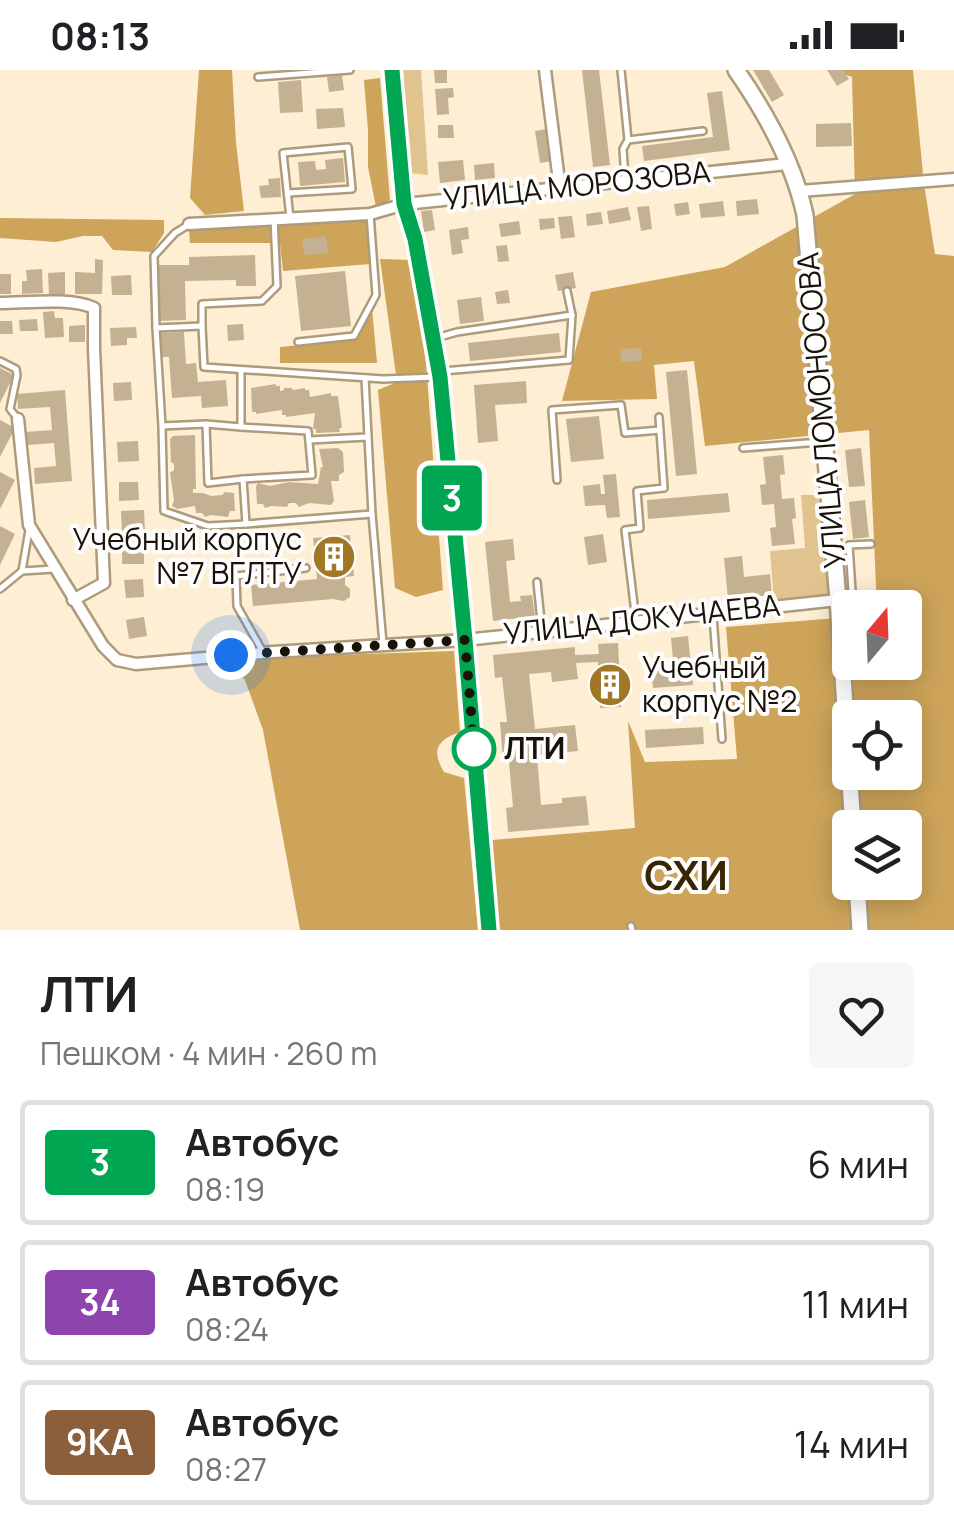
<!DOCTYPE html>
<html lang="ru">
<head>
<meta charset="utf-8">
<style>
  :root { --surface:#fff; --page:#f6f6f6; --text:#202124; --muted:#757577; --line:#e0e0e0 }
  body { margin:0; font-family:Manrope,sans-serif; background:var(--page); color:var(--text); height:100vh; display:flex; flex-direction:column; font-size:38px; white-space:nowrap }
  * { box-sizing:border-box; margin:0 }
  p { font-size:32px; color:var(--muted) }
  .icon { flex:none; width:55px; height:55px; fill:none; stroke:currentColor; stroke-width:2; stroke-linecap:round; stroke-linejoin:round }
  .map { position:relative; height:860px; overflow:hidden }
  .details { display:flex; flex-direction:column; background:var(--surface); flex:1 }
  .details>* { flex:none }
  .badge { padding:0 20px; border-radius:8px; font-size:35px; line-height:65px }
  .needle { width:65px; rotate:19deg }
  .controls { position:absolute; left:832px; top:520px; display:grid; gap:20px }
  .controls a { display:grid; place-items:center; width:90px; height:90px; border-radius:10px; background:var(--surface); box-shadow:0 5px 25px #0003; font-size:50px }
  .you { position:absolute; width:50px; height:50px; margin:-25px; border:8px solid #fff; border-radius:50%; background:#1a73e8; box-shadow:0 0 0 15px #1a73e833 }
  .map>.badge { position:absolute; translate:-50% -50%; box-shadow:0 0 0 5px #fff }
  .round { display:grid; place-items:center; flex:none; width:105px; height:105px; border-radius:10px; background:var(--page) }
  .headline { display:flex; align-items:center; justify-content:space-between; height:170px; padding:0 40px }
  h1 { font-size:48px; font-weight:700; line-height:75px }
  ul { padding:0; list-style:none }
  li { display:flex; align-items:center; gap:30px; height:125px; margin:0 20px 15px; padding:0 20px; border:5px solid var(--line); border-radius:10px }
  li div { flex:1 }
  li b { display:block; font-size:38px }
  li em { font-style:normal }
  li .badge { min-width:110px; font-weight:700; text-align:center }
  .status { display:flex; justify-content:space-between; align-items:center; height:70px; padding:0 50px; background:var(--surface); direction:ltr }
  .status svg { height:28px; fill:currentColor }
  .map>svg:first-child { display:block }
  .green { fill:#e1c38f }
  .forest { fill:#cda459; fill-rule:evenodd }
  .building { fill:#c4b192 }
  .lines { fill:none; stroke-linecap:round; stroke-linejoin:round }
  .service-casing { stroke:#ad9b7c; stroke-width:10 }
  .minor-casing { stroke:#ad9b7c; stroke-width:15 }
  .secondary-casing { stroke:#ad9b7c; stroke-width:20 }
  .service { stroke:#fff; stroke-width:5 }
  .minor { stroke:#fff; stroke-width:10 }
  .secondary { stroke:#fff; stroke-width:15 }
  .line-casing { stroke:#fff; stroke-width:22 }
  .line { stroke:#00a651; stroke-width:15 }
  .walk { stroke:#191207; stroke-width:10; stroke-dasharray:0 18 }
  .stop-dot { fill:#fff; stroke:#00a651; stroke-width:5 }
  .labels { text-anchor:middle; stroke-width:8; stroke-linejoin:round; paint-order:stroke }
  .street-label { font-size:30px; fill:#191207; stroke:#fdfdfd }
  .poi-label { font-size:30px; fill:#191207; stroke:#fdfdfd; text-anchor:end }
  .stop-label { font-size:30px; font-weight:bold; fill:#191207; stroke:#fdfdfd; text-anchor:start }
  .district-label { font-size:40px; font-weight:bold; fill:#382600; stroke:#fdfdfd }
</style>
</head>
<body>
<div class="status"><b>08:13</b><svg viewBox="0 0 49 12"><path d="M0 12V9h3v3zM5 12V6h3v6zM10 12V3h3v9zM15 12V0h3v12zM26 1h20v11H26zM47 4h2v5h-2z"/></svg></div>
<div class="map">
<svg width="954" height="860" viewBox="0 0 954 860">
  <rect width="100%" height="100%" fill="#fdeed4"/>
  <g class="green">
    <path d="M403,0H421L428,105L409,103Z"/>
    <path d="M801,425H819L831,527L774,532L770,481L805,478Z"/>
  </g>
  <g class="forest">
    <path d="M199,0H232L236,73L244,141L205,145L190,128Z"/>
    <path d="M833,0H913L924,114L935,184L954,186V860H499L492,770L635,758L628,651L645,692L737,689L726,557L850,547V592H905V538L877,537L869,360L705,376L694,291L654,295L657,329L562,331L591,222L725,197L855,124L852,7ZM850,648H905V702H850ZM850,758H905V812H850Z"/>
    <path d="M380,8L390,130L376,137L368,97V60L364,10Z"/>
    <path d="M0,148L164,150V163L152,182L113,180L102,166H83L56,172L0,168Z"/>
    <path d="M366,150L370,194L283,201L280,173H190L189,159Z"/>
    <path d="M380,189L413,190L426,293L443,520L416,527L395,518L378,320L397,312Z"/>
    <path d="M372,238L377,293H280V277L352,270Z"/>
    <path d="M454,581L460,662C437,670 431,680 444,702L464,708L478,860H300L263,660L245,610L233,597L245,588Z"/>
  </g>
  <g class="building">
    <path d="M434,0H447V13H435Z"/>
    <path d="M582,0H599L610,95L593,97Z"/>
    <path d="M753,0H769L784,25L772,32Z"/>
    <path d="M827,0H843L849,9L837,16Z"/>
    <path d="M342,5L344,20L329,22L327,7Z"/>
    <path d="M301,10L303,42L280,43L278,12Z"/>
    <path d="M453,18L454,27L448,28L449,44L437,45L435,19Z"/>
    <path d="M722,21L730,80L644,91L642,76L713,67L707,23Z"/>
    <path d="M343,38L345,57L317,59L316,39Z"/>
    <path d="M851,53L852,76L816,77V54Z"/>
    <path d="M438,55H453L454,68H438Z"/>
    <path d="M547,59L552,91L540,93L535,61Z"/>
    <path d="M343,88L345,112L300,116L298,92L315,91L316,100L326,99L325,90Z"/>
    <path d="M463,90L465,110L440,113L438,92Z"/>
    <path d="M494,93L495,108L475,110L474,95Z"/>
    <path d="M280,108L281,127L261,128L259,116L269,115L268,109Z"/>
    <path d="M757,129L759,144L737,146L736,131Z"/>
    <path d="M723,131L725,146L701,148L699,134Z"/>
    <path d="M688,132L690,144L676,146L674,134Z"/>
    <path d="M649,136L652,159L641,161L637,137Z"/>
    <path d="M628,137L631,150L609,154L607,141Z"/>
    <path d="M432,140L435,160L424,162L421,141Z"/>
    <path d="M601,142L603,154L587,156L586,144Z"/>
    <path d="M572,146L575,167L561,169L558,147Z"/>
    <path d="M554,148L555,158L540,160L539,149Z"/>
    <path d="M519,151L521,164L501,167L499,154Z"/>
    <path d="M468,157L469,169L461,170L463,183L452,185L449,160Z"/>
    <path d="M326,166L328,183L304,185L302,169Z"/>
    <path d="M507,175L509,191L498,192L496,176Z"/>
    <path d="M255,185L256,216H236V210L185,211L186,250L159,251L158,195H189V187Z"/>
    <path d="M95,189L103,190L102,224H75V202L95,203Z"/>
    <path d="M42,199L43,223L22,224V211H27L26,200Z"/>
    <path d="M345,201L351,256L301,261L295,206Z"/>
    <path d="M65,202V224H49L48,203Z"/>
    <path d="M573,202L576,218L558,221L555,205Z"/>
    <rect x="0" y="204" width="11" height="20"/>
    <path d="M131,205L132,225H112L111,206Z"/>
    <path d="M508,220L510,233L497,234L495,222Z"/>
    <path d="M481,227L484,251L460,254L457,230Z"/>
    <path d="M54,241L55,248H63L64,267L45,268L43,242Z"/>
    <path d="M37,249L38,261H20L19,250Z"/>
    <path d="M0,251H12L13,264H0Z"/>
    <path d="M243,254L244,270L228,271L227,255Z"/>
    <path d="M85,255V272H69V256Z"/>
    <path d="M136,257L137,268H127V275L111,276L110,258Z"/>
    <path d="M184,262L186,294L196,293L198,312L226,310L228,336L202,338L201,326L172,328L169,287H162L161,263Z"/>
    <path d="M559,263L561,282L470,291L468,273Z"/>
    <path d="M641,278L642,291L621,292L620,279Z"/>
    <path d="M0,298L14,305L0,333Z"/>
    <path d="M687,300L697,404L676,406L666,302Z"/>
    <path d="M526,311L527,333L495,335L498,371L478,373L474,315Z"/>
    <path d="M131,312L132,330L114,331L113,313Z"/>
    <path d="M276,314V316H280V321L284,320V318H292L293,320L305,318V320H309L310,327L331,323V326H338L342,358H339L340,362L316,363V359H313L315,343L286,347V345H282V340L256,344V342H252L251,318Z"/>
    <path d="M65,320L72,411L35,414L34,398L56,396L54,373L28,375L26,362L52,360L50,337L18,339L17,324Z"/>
    <path d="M599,346L604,389L571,392L566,349Z"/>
    <path d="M0,350L15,358L0,387Z"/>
    <path d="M195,365L196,419H193V423H203L211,426L222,425L225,422L234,423L235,441H230L228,447L211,445L205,447L202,443H196L195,436L177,439L172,436L174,430L170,403L174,400V394L171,392L170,369L173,366Z"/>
    <path d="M138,371L139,391L118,392L117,372Z"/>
    <path d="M338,378L343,382L344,402L339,405V411H331L334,431L331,435L309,433L299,437L296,433H289L287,437L271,436L265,438L263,434H257L256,416L258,413L270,416L289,412L318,414L321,397H323L319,379Z"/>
    <path d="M861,378L865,416L849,417L845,380Z"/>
    <path d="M783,385L785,404L780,405L782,429L794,428L796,448L792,449L795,474L772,476L770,458L776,457L774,434L762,435L760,415L766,414L763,387Z"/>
    <path d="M0,402L15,410L0,439Z"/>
    <path d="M616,404L620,447L607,448L605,435L585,436L583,416L600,414L601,424H605L603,405Z"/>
    <path d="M119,412H138L139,430L119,431Z"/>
    <path d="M728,423L730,442L648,449L647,430Z"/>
    <path d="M865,430L869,467L853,469L849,432Z"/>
    <path d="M144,440L145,462L122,463L121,441Z"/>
    <path d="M0,456L15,464L0,495Z"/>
    <path d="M603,464L607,492L588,495L584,467Z"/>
    <path d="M350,465L354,506L345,507V515L350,519V527L344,531L333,529L253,536L251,515L317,509L313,468Z"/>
    <path d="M513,469L515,490L506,491L510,532L521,531L520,526L532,525L535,546L493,551L485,472Z"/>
    <rect x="122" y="477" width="22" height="17"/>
    <path d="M742,486L744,507L770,504L772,525L728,529L724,488Z"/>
    <path d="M143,509L144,527L126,528L124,510Z"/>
    <path d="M144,547L147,566L129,569L126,550Z"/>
    <path d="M688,566L693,615L653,618L651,601L674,599L671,568Z"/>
    <path d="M618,573L621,637L600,638L598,592L576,593L578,609L552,612L551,602L529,604L535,659L575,655L578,681L537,685L541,735L562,733V728L586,726L589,755L508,762L506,738L513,737L509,692L503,693L500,652H507L502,607L495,608L493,585L575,577V585L599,584L598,574Z"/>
    <path d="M703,657L704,674L646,678L645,660Z"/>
  </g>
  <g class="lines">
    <g class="service-casing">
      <g id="service">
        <path d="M621,0L628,70"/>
        <path d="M258,7L350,0"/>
        <path d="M625,108L623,79L628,70L703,61"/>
        <path d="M288,123L352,119L348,77L283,83L290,148"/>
        <path d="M188,155L175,163L154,186L156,258L162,356L206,354L241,357"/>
        <path d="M202,256V234L262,231L277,216L274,148"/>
        <path d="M156,258L202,256L204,297L383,309L438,307"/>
        <path d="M436,268L457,262L572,245L567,221"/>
        <path d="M298,272L354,266L376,225L370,144"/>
        <path d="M0,291L16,299L17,305L10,339L18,349"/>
        <path d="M241,300V357L308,361L312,405L243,409L246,454L372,444"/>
        <path d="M443,301L569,290L572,245"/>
        <path d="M365,308L372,444L383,574"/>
        <path d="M206,354L208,413L243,409"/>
        <path d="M162,357L164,441L208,456L246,454"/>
        <path d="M309,370L368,367"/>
        <path d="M743,378L820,372"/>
        <path d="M557,410L552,340L621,335L625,363L660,360"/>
        <path d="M22,501L29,460"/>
        <path d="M537,512L542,561"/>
        <path d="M0,519L22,501L54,499"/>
        <path d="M841,537L853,536L849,475L871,474"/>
        <path d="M713,546L722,669"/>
        <path d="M636,551L625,460L640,458L637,421L664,418L659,347"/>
        <path d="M263,582L237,536L236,506L306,498"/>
        <path d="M631,856L632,860"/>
      </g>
    </g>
    <g class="minor-casing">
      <g id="minor">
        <path d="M545,0L560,119"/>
        <path d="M800,121L954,109"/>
        <path d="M189,154L370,144L405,134L787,94"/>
        <path d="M0,233C27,233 70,227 94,238V278L104,513L73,530"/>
        <path d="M18,349L29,455L103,576L117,590L136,594L273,582L465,570L838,530"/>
      </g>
    </g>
    <g class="secondary-casing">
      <g id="secondary">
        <path d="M392,0L405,134L415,169L440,307L465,570L489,860"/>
        <path d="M736,0C766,43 794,94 805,145L838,530L853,758"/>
        <path d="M857,812L860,860"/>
      </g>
    </g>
    <use href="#service" class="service"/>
    <use href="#minor" class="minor"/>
    <use href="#secondary" class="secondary"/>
  </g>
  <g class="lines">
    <g class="line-casing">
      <path id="line" d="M392,0L404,134L415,169L440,307L465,570L489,860"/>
    </g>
    <use href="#line" class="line"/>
    <path class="walk" d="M231,585L465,570L474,679"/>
  </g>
  <defs>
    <g id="building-disc" transform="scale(2.25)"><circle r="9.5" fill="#9f7725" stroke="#fdfdfd"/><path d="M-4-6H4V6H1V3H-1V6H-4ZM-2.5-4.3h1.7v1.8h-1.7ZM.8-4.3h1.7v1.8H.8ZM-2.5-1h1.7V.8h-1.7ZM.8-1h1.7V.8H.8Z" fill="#fff"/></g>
  </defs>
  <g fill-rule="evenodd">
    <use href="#building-disc" x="334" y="487"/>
    <use href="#building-disc" x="610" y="615"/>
  </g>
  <circle class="stop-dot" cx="474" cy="679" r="20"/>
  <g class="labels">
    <g class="street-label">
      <text transform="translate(577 116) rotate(-6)" y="10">УЛИЦА МОРОЗОВА</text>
      <text transform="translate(822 340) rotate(-95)" y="10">УЛИЦА ЛОМОНОСОВА</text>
      <text transform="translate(642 550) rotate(-6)" y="10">УЛИЦА ДОКУЧАЕВА</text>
    </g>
    <g class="poi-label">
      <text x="302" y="480">Учебный корпус<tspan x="302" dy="34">№7 ВГЛТУ</tspan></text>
      <text x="642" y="608" text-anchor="start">Учебный<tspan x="642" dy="34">корпус №2</tspan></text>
    </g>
    <g class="stop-label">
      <text x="504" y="689">ЛТИ</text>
    </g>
    <g class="district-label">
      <text x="686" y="820">СХИ</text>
    </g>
  </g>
</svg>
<div class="controls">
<a><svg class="needle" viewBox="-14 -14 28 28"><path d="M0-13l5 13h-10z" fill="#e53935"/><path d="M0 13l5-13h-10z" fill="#757577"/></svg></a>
<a><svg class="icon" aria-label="locate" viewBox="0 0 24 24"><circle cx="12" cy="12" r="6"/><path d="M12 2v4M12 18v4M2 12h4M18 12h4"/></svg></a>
<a><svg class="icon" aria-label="layers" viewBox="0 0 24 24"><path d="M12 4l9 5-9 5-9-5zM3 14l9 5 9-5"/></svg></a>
</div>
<div class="you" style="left:231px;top:585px"></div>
<b class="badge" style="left:452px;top:428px;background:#00a651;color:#fff">3</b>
</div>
<section class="details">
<div class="headline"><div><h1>ЛТИ</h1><p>Пешком · 4 мин · 260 m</p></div><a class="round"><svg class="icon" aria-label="heart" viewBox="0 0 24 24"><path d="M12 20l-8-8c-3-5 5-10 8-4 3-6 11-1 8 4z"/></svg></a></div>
<ul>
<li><span class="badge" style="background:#00a651;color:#fff">3</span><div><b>Автобус</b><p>08:19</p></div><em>6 мин</em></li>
<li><span class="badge" style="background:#8e44ad;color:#fff">34</span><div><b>Автобус</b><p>08:24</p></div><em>11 мин</em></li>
<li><span class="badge" style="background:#8b5e3c;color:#fff">9КА</span><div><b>Автобус</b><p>08:27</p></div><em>14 мин</em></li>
</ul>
</section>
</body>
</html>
